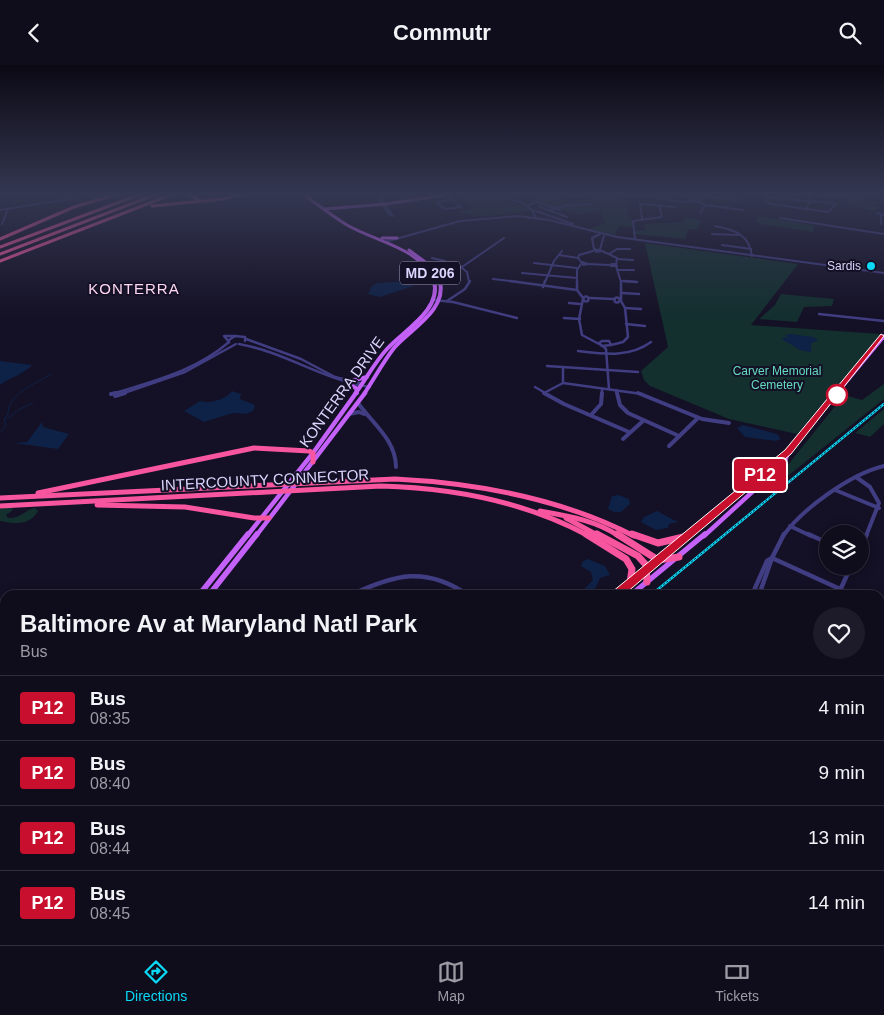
<!DOCTYPE html>
<html lang="en">
<head>
<meta charset="utf-8">
<style>
  :root { --surface:#0f0c1c; --page:#1d1a29; --text:#f1f3f6; --muted:#9b9ba3; --line:#2f2c3b; --accent:#0ad8f5 }
  body { margin:0; font-family:Arial,sans-serif; background:var(--page); color:var(--text); height:100vh; display:flex; flex-direction:column; font-size:19px; white-space:nowrap }
  * { box-sizing:border-box; margin:0 }
  p { font-size:16px; color:var(--muted) }
  .icon { flex:none; width:28px; height:28px; fill:none; stroke:currentColor; stroke-width:2; stroke-linecap:round; stroke-linejoin:round }
  .map { position:relative; flex:1; overflow:hidden }
  .sheet { position:absolute; left:0px; top:525px; width:885px; height:355px; display:flex; flex-direction:column; background:var(--surface); border-radius:15px 15px 0 0; box-shadow:0 2px 12px #0003,0 0 0 1px var(--line) }
  .sheet>* { flex:none }
  .badge { padding:0 10px; border-radius:4px; font-size:18px; line-height:32px }
  .fabs { position:absolute; left:819px; top:460px; display:grid; gap:10px }
  .fabs a { display:grid; place-items:center; width:50px; height:50px; border-radius:50%; background:var(--surface); box-shadow:0 2px 12px #0003,0 0 0 1px var(--line); font-size:25px }
  .map>.badge { position:absolute; translate:-50% -50%; box-shadow:0 0 0 2px #fff }
  .round { display:grid; place-items:center; flex:none; width:52px; height:52px; border-radius:26px; background:var(--page) }
  .head { display:flex; align-items:center; justify-content:space-between; height:85px; padding:0 20px }
  h1 { font-size:24px; font-weight:800; line-height:38px }
  ul { padding:0; list-style:none }
  li { display:flex; align-items:center; gap:15px; height:65px; padding:0 20px; border-top:1px solid var(--line) }
  li div { flex:1 }
  li b { display:block; font-size:19px }
  li em { font-style:normal }
  li .badge { min-width:55px; font-weight:700; text-align:center }
  header { display:flex; justify-content:space-between; align-items:center; height:65px; padding:0 20px; background:var(--surface); font-size:22px; font-weight:800 }
  .tabs { display:flex; justify-content:space-around; align-items:center; height:70px; border-top:1px solid var(--line); background:var(--surface); font-size:14px; color:var(--muted) }
  .tabs a { display:grid; justify-items:center; gap:2px }
  .tabs .on { color:var(--accent) }
  .map>svg:first-child { display:block }
  .green { fill:#132f2e }
  .water { fill:#0e2146 }
  .lines { fill:none; stroke-linecap:round; stroke-linejoin:round }
  .stream { stroke:#0e2146; stroke-width:1 }
  .minor-far4 { stroke:#413d82; stroke-width:2 }
  .minor-far3 { stroke:#413d82; stroke-width:2.5 }
  .minor-far2 { stroke:#413d82; stroke-width:4 }
  .minor-far1 { stroke:#413d82; stroke-width:4.5 }
  .minor { stroke:#413d82; stroke-width:5.5 }
  .major-far4 { stroke:#c461f9; stroke-width:3 }
  .major-far3 { stroke:#c461f9; stroke-width:4 }
  .major-far2 { stroke:#c461f9; stroke-width:4.5 }
  .major-far1 { stroke:#c461f9; stroke-width:5.5 }
  .major { stroke:#c461f9; stroke-width:8 }
  .highway-far2 { stroke:#f8559f; stroke-width:3 }
  .highway-far1 { stroke:#f8559f; stroke-width:5 }
  .highway { stroke:#f8559f; stroke-width:7 }
  .rail-far1-casing { stroke:#0ad8f5; stroke-width:2.5 }
  .rail-casing { stroke:#0ad8f5; stroke-width:4 }
  .rail-far1 { stroke:#141025; stroke-width:1; stroke-dasharray:2; stroke-linecap:butt }
  .rail { stroke:#141025; stroke-width:2; stroke-dasharray:5.5; stroke-linecap:butt }
  .line { fill:#c8102e; stroke:#fff }
  .poi-dot { fill:#0ad8f5; stroke:#141025; stroke-width:2 }
  .stop-dot { fill:#fff; stroke:#c8102e; stroke-width:2.5 }
  .labels { text-anchor:middle; stroke-width:4; stroke-linejoin:round; paint-order:stroke }
  .far-poi-label { font-size:12px; fill:#dbd5fd; stroke:#141025; text-anchor:end }
  .far-park-label { font-size:12px; fill:#64dbc0; stroke:#141025 }
  .shield { fill:#141025; stroke:#9f9abc; stroke-width:1 }
  .shield-label { font-size:14px; font-weight:bold; fill:#dbd5fd }
  .far-quarter-label { font-size:15px; letter-spacing:1px; fill:#fdd7ef; stroke:#141025 }
  .street-label { font-size:15px; fill:#dbd5fd; stroke:#141025 }
</style>
</head>
<body>
<header><svg class="icon" aria-label="back" viewBox="0 0 24 24"><path d="M15 5l-7 7 7 7"/></svg>Commutr<svg class="icon" aria-label="search" viewBox="0 0 24 24"><circle cx="10" cy="10" r="6"/><path d="M15 15l6 6"/></svg></header>
<div class="map">
<svg width="884" height="880" viewBox="0 0 884 880">
  <rect width="100%" height="100%" fill="#141025"/>
  <g class="green">
    <path d="M491,129L526,143L531,146C517,148 469,156 459,146L474,144L456,130Z"/>
    <path d="M820,129H864V135L883,138L873,139L879,142L874,146L849,140L847,134L822,133Z"/>
    <path d="M541,132L560,134L563,138H573L596,132L628,135C627,140 626,149 633,156V162L619,161L615,170L589,164L605,158L600,146L582,150L528,136Z"/>
    <path d="M758,151L814,160L813,167L756,158Z"/>
    <path d="M685,152L701,155L697,165L688,164L685,174L634,169V166L645,165L644,159L683,157Z"/>
    <path d="M645,178L798,199L751,260L881,269L797,369L729,354L650,321L644,315L641,306L668,282Z"/>
    <path d="M781,229L834,234L832,241L804,242L797,257L759,254L775,240Z"/>
    <path d="M884,319V334L789,410L783,406L844,330L862,335Z"/>
    <path d="M884,344V359L870,372L855,368Z"/>
    <path d="M11,442L13,445L6,450L8,453C19,454 25,445 35,443L38,446C30,461 14,459 0,456V444Z"/>
  </g>
  <g class="water">
    <path d="M411,216L413,221L380,232L368,229L372,221L377,218Z"/>
    <path d="M791,269L813,272L818,275L811,278V287L800,285L782,274L784,272L790,273L785,270Z"/>
    <path d="M0,296L32,300C26,308 9,313 0,320Z"/>
    <path d="M232,326L241,329L240,334L255,340L254,345L247,349L233,348L204,357L184,346L200,336C212,339 226,334 232,326Z"/>
    <path d="M42,357L43,362L69,369L58,384L14,378L27,377Z"/>
    <path d="M743,360L777,369L781,374L776,376L745,372L737,363Z"/>
    <path d="M619,430L629,434L630,439L621,447H614L608,444L612,431Z"/>
    <path d="M657,446L678,457L669,459L668,463L656,465L641,457L644,452Z"/>
    <path d="M588,494L605,501L610,510L600,513L596,522L589,530H579L593,515L591,507L581,501L583,496Z"/>
  </g>
  <g class="lines">
    <g class="stream">
      <path d="M6,355L18,345L33,338"/>
      <path d="M0,368L6,360L4,354L8,350C7,328 35,320 51,309"/>
      <path d="M0,592L5,586"/>
    </g>
    <g class="minor-far4">
      <path d="M382,129L380,135L390,151"/>
      <path d="M385,129L382,134L393,151"/>
      <path d="M493,129C508,134 530,136 536,153"/>
      <path d="M612,129L633,131L649,129"/>
      <path d="M647,129C667,136 694,143 712,129"/>
      <path d="M681,129L705,140L743,145"/>
      <path d="M764,129L767,137L771,139L828,147L836,139L766,132"/>
      <path d="M796,129L809,130"/>
      <path d="M447,130L461,142L445,144L436,137L451,134"/>
      <path d="M503,132L525,129"/>
      <path d="M572,132L581,129"/>
      <path d="M709,132L740,135"/>
      <path d="M526,141L538,137L560,145"/>
      <path d="M538,141L567,152"/>
      <path d="M0,145L75,133"/>
      <path d="M533,145L573,159"/>
      <path d="M550,145L567,140L592,139"/>
      <path d="M805,145L810,137L808,129"/>
      <path d="M700,148L705,140"/>
      <path d="M881,149V159"/>
      <path d="M882,149L877,148L884,150"/>
      <path d="M642,153L640,139L675,142"/>
      <path d="M780,153L884,169"/>
      <path d="M2,159L8,144"/>
      <path d="M715,161C735,165 749,169 752,191"/>
      <path d="M712,169L739,170"/>
      <path d="M635,174L633,156L662,152L659,140"/>
      <path d="M385,177L460,156L518,151L549,155L617,172L884,208"/>
      <path d="M722,180L751,184"/>
      <path d="M594,184L592,173L600,169"/>
      <path d="M594,184L602,186L596,187Z"/>
      <path d="M600,184L604,171"/>
      <path d="M602,186L617,193L616,200"/>
      <path d="M609,189L617,184H630"/>
      <path d="M559,190L578,193"/>
      <path d="M432,193L445,196"/>
      <path d="M618,194L633,195"/>
      <path d="M582,197L588,199L583,200Z"/>
      <path d="M534,198L577,203"/>
      <path d="M582,198L578,193L579,190L593,186"/>
      <path d="M426,199C442,196 454,195 467,207L469,217"/>
      <path d="M588,199L609,200"/>
      <path d="M611,199H615L617,201H611Z"/>
      <path d="M616,201L621,217"/>
      <path d="M462,202L504,173"/>
      <path d="M619,205H634"/>
      <path d="M522,208L577,213"/>
      <path d="M493,214L519,217"/>
      <path d="M621,216L637,217"/>
      <path d="M545,217L554,196L562,186"/>
      <path d="M577,217V205L581,199"/>
    </g>
    <g class="minor-far3">
      <path d="M510,216L577,225"/>
      <path d="M577,216V225L583,233"/>
      <path d="M621,216V235"/>
      <path d="M624,216L637,217"/>
      <path d="M543,222L545,216"/>
      <path d="M622,228L639,229"/>
      <circle cx="586" cy="234" r="2.5"/>
      <circle cx="617" cy="235" r="2.5"/>
      <path d="M590,233L614,234"/>
      <path d="M583,234L579,254L582,270L599,279"/>
      <path d="M433,235L453,237L517,253"/>
      <path d="M447,236L465,224L470,216"/>
      <path d="M569,238L580,239"/>
      <path d="M625,243L641,244"/>
      <path d="M819,249L884,256"/>
      <path d="M564,253L580,254"/>
      <path d="M626,259L645,261"/>
      <path d="M246,274L301,294L335,312L363,319"/>
      <path d="M229,275L235,271L245,272V276"/>
      <path d="M602,276H609L611,280L602,281L599,278Z"/>
      <path d="M229,277L224,271H235"/>
      <path d="M239,279C285,287 323,315 370,322"/>
      <path d="M611,280L623,277L628,272L625,243L621,236"/>
      <path d="M603,281L606,284L609,324"/>
      <path d="M578,286C604,289 629,293 651,277"/>
      <path d="M547,301L638,307"/>
      <path d="M563,318L642,329"/>
      <path d="M535,322L547,329"/>
      <path d="M616,325L617,329"/>
      <path d="M544,328L563,318V302"/>
      <path d="M112,329C153,316 196,306 229,277"/>
      <path d="M121,329L185,307L236,279"/>
      <path d="M602,329V324"/>
    </g>
    <g class="minor-far2">
      <path d="M544,328L564,339L629,367"/>
      <path d="M617,328L620,340L628,348L679,371"/>
      <path d="M638,328L702,354L729,358"/>
      <path d="M111,329L116,328"/>
      <path d="M115,331L125,328"/>
      <path d="M358,338C372,358 396,375 396,402"/>
      <path d="M349,349L359,347L364,349"/>
      <path d="M591,350L601,339L602,328"/>
      <path d="M623,374L643,356"/>
      <path d="M669,381L698,353"/>
      <path d="M856,412L870,422L879,438L866,471"/>
      <path d="M835,425L879,443"/>
      <path d="M790,461L811,471"/>
      <path d="M783,471C803,443 851,409 884,401"/>
    </g>
    <g class="minor-far1">
      <path d="M808,469L828,478"/>
      <path d="M860,484L867,469"/>
      <path d="M772,493L840,524"/>
      <path d="M351,530C395,509 426,501 468,530"/>
      <path d="M752,530L767,496L772,493L784,469"/>
      <path d="M759,530L772,493"/>
      <path d="M838,530L851,501"/>
      <path d="M0,539L5,541"/>
      <path d="M880,560L884,543"/>
      <path d="M880,564L884,565"/>
    </g>
    <g class="minor">
      <path d="M880,716L884,718"/>
      <path d="M450,875L458,880"/>
      <path d="M67,880L70,875"/>
      <path d="M523,880L525,875"/>
      <path d="M793,880L794,875"/>
    </g>
    <g class="major-far4">
      <path d="M303,129C317,139 332,151 347,160C376,177 422,183 434,217"/>
      <path d="M325,144L386,139L451,129"/>
      <path d="M382,173H397"/>
      <path d="M409,185L432,202L441,217"/>
    </g>
    <g class="major-far3">
      <path d="M350,316L367,312"/>
      <path d="M348,319L356,323L357,328"/>
      <path d="M355,329C366,314 375,297 387,284C403,266 442,245 434,216"/>
      <path d="M364,329C374,314 383,297 394,283C410,264 447,246 440,216"/>
      <path d="M836,329L884,271"/>
    </g>
    <g class="major-far2">
      <path d="M247,471L313,388L356,328"/>
      <path d="M256,471L365,328"/>
      <path d="M688,471L788,387L837,328"/>
      <path d="M704,471L784,398L788,388"/>
    </g>
    <g class="major-far1">
      <path d="M199,530L248,469"/>
      <path d="M209,530L257,469"/>
      <path d="M616,530L689,469"/>
      <path d="M631,530L705,469"/>
    </g>
    <g class="major">
      <path d="M0,780L5,774"/>
      <path d="M0,800L5,794"/>
      <path d="M691,875L698,880"/>
      <path d="M313,880L317,875"/>
      <path d="M326,880L330,875"/>
    </g>
    <g class="highway-far2">
      <path d="M185,129L198,134"/>
      <path d="M152,141L222,134L243,129"/>
      <path d="M0,174L74,142L117,129"/>
      <path d="M0,182L141,129"/>
      <path d="M0,189L157,129"/>
      <path d="M0,196L173,129"/>
    </g>
    <g class="highway-far1">
      <path d="M38,428L254,383L309,386L313,388V397"/>
      <path d="M0,433L395,414C476,418 562,434 634,471"/>
      <path d="M97,440L185,442L254,453H269"/>
      <path d="M0,441L381,421C454,423 524,436 589,471"/>
      <path d="M540,446C568,451 595,455 619,471"/>
      <path d="M566,453L599,471"/>
    </g>
    <g class="highway">
      <path d="M586,469L626,494L632,504L630,518"/>
      <path d="M597,469L638,491L646,500L647,517"/>
      <path d="M617,469L658,495L679,492"/>
      <path d="M632,469L658,478L688,471"/>
    </g>
    <g class="rail-far1-casing">
      <path id="rail-far1" d="M651,530L884,339"/>
    </g>
    <g class="rail-casing">
      <path id="rail" d="M345,880L349,875"/>
    </g>
    <use href="#rail-far1" class="rail-far1"/>
    <use href="#rail" class="rail"/>
  </g>
  <linearGradient id="sky" x2="0" y2="1"><stop stop-color="#0b0914"/><stop offset="0.51" stop-color="#343751"/><stop offset="1" stop-color="#343751" stop-opacity="0"/></linearGradient>
  <rect width="884" height="253" fill="url(#sky)"/>
  <path class="line" d="M881,269L884,271L791,389L620,533H612V527L785,385Z"/>
  <circle class="poi-dot" cx="871" cy="201" r="5"/>
  <circle class="stop-dot" cx="837" cy="330" r="10"/>
  <g class="labels">
    <g class="far-poi-label">
      <text x="861" y="205">Sardis</text>
    </g>
    <g class="far-park-label">
      <text x="777" y="310">Carver Memorial<tspan x="777" dy="14">Cemetery</tspan></text>
    </g>
    <rect class="shield" x="400" y="196.5" width="60" height="23" rx="4"/>
    <g class="shield-label">
      <text x="430" y="213">MD 206</text>
    </g>
    <g class="far-quarter-label">
      <text x="134" y="229">KONTERRA</text>
    </g>
    <g class="street-label">
      <text transform="translate(342 327) rotate(-54)" y="5">KONTERRA DRIVE</text>
      <text transform="translate(265 415) rotate(-3)" y="5">INTERCOUNTY CONNECTOR</text>
    </g>
  </g>
</svg>
<div class="fabs">
<a><svg class="icon" aria-label="layers" viewBox="0 0 24 24"><path d="M12 4l9 5-9 5-9-5zM3 14l9 5 9-5"/></svg></a>
</div>
<b class="badge" style="left:760px;top:410px;background:#c8102e;color:#fff">P12</b>
<section class="sheet">
<div class="head"><div><h1>Baltimore Av at Maryland Natl Park</h1><p>Bus</p></div><a class="round"><svg class="icon" aria-label="heart" viewBox="0 0 24 24"><path d="M12 20l-8-8c-3-5 5-10 8-4 3-6 11-1 8 4z"/></svg></a></div>
<ul>
<li><span class="badge" style="background:#c8102e;color:#fff">P12</span><div><b>Bus</b><p>08:35</p></div><em>4 min</em></li>
<li><span class="badge" style="background:#c8102e;color:#fff">P12</span><div><b>Bus</b><p>08:40</p></div><em>9 min</em></li>
<li><span class="badge" style="background:#c8102e;color:#fff">P12</span><div><b>Bus</b><p>08:44</p></div><em>13 min</em></li>
<li><span class="badge" style="background:#c8102e;color:#fff">P12</span><div><b>Bus</b><p>08:45</p></div><em>14 min</em></li>
</ul>
</section>
</div>
<nav class="tabs">
<a class="on"><svg class="icon" aria-label="directions" viewBox="0 0 24 24"><path d="M12 3l9 9-9 9-9-9zM9 14v-3h6M13 9l2 2-2 2"/></svg>Directions</a>
<a><svg class="icon" aria-label="map" viewBox="0 0 24 24"><path d="M3 6l6-2 6 2 6-2v14l-6 2-6-2-6 2zM9 4v14M15 6v14"/></svg>Map</a>
<a><svg class="icon" aria-label="tickets" viewBox="0 0 24 24"><path d="M3 7h18v10H3zM15 7v10"/></svg>Tickets</a>
</nav>
</body>
</html>
